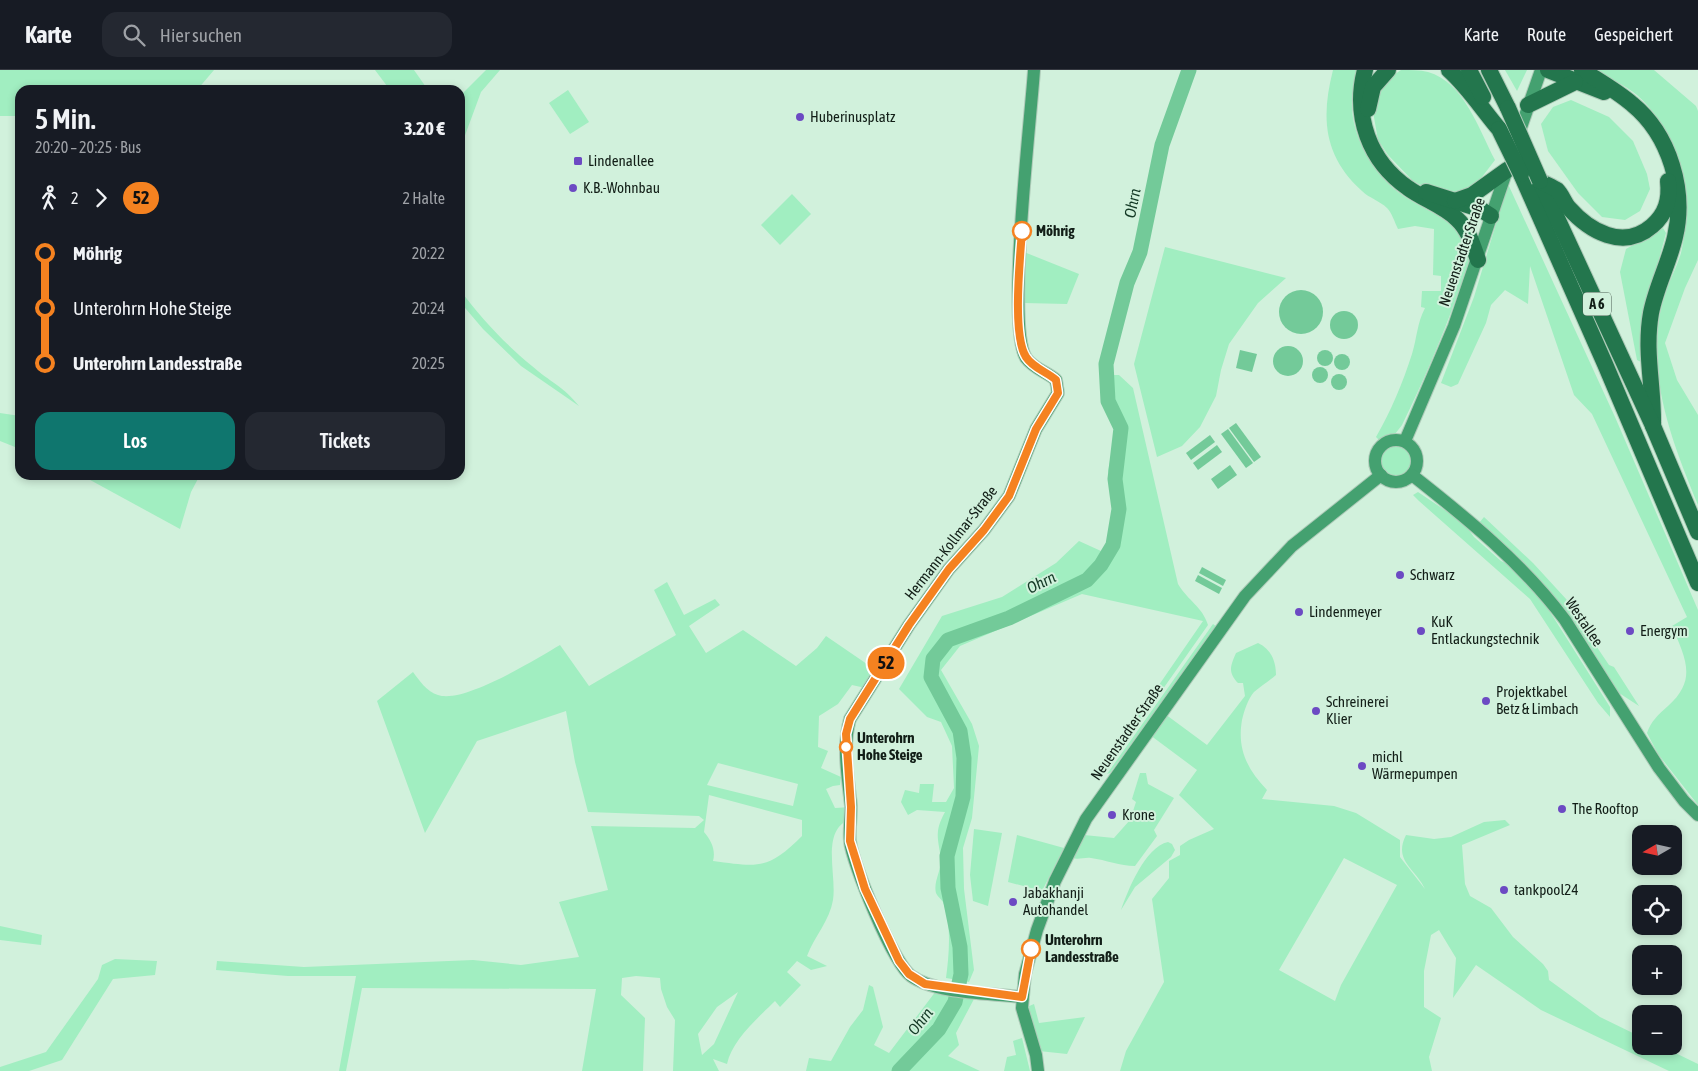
<!DOCTYPE html>
<html lang="de">
<head>
<meta charset="utf-8">
<style>
  :root { --surface:#171b24; --page:#242831; --text:#f1f3f6; --muted:#9ea1a6; --line:#363941; --accent:#0f766e }
  body { margin:0; font-family:"Asap Condensed",sans-serif; background:var(--page); color:var(--text); height:100vh; display:flex; flex-direction:column; font-size:19px; white-space:nowrap }
  * { box-sizing:border-box; margin:0 }
  p { font-size:16px; color:var(--muted) }
  .icon { flex:none; width:28px; height:28px; fill:none; stroke:currentColor; stroke-width:2; stroke-linecap:round; stroke-linejoin:round }
  .map { position:relative; flex:1; overflow:hidden }
  .sheet { position:absolute; left:15px; top:15px; width:450px; height:395px; display:flex; flex-direction:column; background:var(--surface); border-radius:15px; box-shadow:0 2px 8px #0003 }
  .sheet>* { flex:none }
  .badge { padding:0 10px; border-radius:16px; font-size:18px; line-height:32px }
  .needle { width:32px; rotate:261deg }
  .controls { position:absolute; left:1632px; top:755px; display:grid; gap:10px }
  .controls a { display:grid; place-items:center; width:50px; height:50px; border-radius:10px; background:var(--surface); box-shadow:0 2px 8px #0003; font-size:25px }
  .map>.badge { position:absolute; translate:-50% -50%; box-shadow:0 0 0 2px #fff }
  .legs { display:flex; align-items:center; gap:8px; height:55px; padding:0 20px; font-size:16px }
  .legs p { margin-inline-start:auto }
  .headline { display:flex; align-items:center; justify-content:space-between; height:85px; padding:0 20px }
  h1 { font-size:28px; font-weight:600; line-height:38px }
  .primary-button { display:flex; gap:10px; margin-top:auto; padding:10px 20px }
  .primary-button a { flex:1; height:58px; border-radius:15px; background:var(--accent); color:#fff; font-size:20px; font-weight:600; line-height:58px; text-align:center }
  .primary-button a+a { background:var(--page); color:var(--text) }
  ul { padding:0 20px; list-style:none }
  li { display:flex; align-items:center; gap:18px; height:55px; font-size:19px }
  li i { display:grid; place-items:center; width:8px; height:100%; margin:0 6px; background:currentColor }
  li i::after { content:''; width:12px; height:12px; margin:-6px; border:4px solid; border-radius:50%; background:var(--surface) }
  li p { margin-inline-start:auto }
  li:first-child i { background:linear-gradient(#0000 50%,currentColor 0) }
  li:last-child i { background:linear-gradient(currentColor 50%,#0000 0) }
  header { display:flex; align-items:center; gap:30px; box-sizing:border-box; height:70px; padding:0 25px; background:var(--surface); border-bottom:1px solid var(--line) }
  header strong { font-size:24px }
  nav { display:flex; gap:28px; margin-inline-start:auto; font-size:18px }
  .search { width:350px; height:45px; background:var(--page); display:flex; align-items:center; gap:12px; box-sizing:border-box; padding:0 18px; border-radius:15px; color:var(--muted); font-size:19px }
  .map>svg:first-child { display:block }
  .green { fill:#a1eec1; fill-rule:evenodd }
  .water { fill:#73ca99 }
  .lines { fill:none; stroke-linecap:round; stroke-linejoin:round }
  .river { stroke:#73ca99; stroke-width:15 }
  .secondary-casing { stroke:#afcbb9; stroke-width:14 }
  .highway-casing { stroke:#afcbb9; stroke-width:18 }
  .secondary { stroke:#44a170; stroke-width:12 }
  .highway { stroke:#23764d; stroke-width:16 }
  .highway-bridge-casing { stroke:#afcbb9; stroke-width:18; stroke-linecap:butt }
  .highway-bridge { stroke:#23764d; stroke-width:16 }
  .line-1-casing { stroke:#fff; stroke-width:11 }
  .line-1 { stroke:#f58220; stroke-width:8 }
  .poi-dot { fill:#6c4ac3; stroke:#d1f1dc; stroke-width:2 }
  .stop-1-dot { fill:#fff; stroke:#f58220; stroke-width:2.5 }
  .labels { text-anchor:middle; stroke-width:4; stroke-linejoin:round; paint-order:stroke }
  .shield { fill:#d1f1dc; stroke:#4b5d52; stroke-width:1 }
  .shield-label { font-size:14px; font-weight:bold; fill:#121e17 }
  .poi-label { font-size:15px; fill:#121e17; stroke:#d1f1dc; text-anchor:start }
  .stop-label { font-size:15px; font-weight:bold; fill:#121e17; stroke:#d1f1dc; text-anchor:start }
  .street-label { font-size:15px; fill:#121e17; stroke:#d1f1dc }
  .water-label { font-size:16px; font-style:italic; fill:#143a26; stroke:#d1f1dc }
</style>
</head>
<body>
<header>
<strong>Karte</strong>
<div class="search"><svg class="icon" aria-label="search" viewBox="0 0 24 24"><circle cx="10" cy="10" r="6"/><path d="M15 15l6 6"/></svg>Hier suchen</div>
<nav><a>Karte</a><a>Route</a><a>Gespeichert</a></nav>
</header>
<div class="map">
<svg width="1698" height="1001" viewBox="0 0 1698 1001">
  <rect width="100%" height="100%" fill="#d1f1dc"/>
  <g class="green">
    <path d="M0,0H214L197,20H20V46H0Z"/>
    <path d="M375,0H414L428,20H390Z"/>
    <path d="M486,0H500L481,22L460,79V26Z"/>
    <path d="M1333,0H1357C1355,10 1353,20 1352,30C1350,64 1372,102 1398,122C1427,144 1468,150 1469,193C1469,203 1461,216 1457,226C1441,270 1423,312 1402,355L1395,364L1380,371L1376,367C1391,341 1403,312 1412,284C1417,268 1417,253 1425,238L1421,237L1422,221H1441V206L1433,205L1434,159L1415,156L1398,159C1395,153 1392,143 1387,138C1380,131 1369,128 1362,121C1323,86 1321,47 1333,0Z"/>
    <path d="M1401,0C1410,0 1420,0 1428,2C1464,12 1479,60 1495,90L1475,116L1455,124L1428,119L1413,111L1388,85L1378,70L1372,36L1388,9Z"/>
    <path d="M1505,0H1527L1517,21Z"/>
    <path d="M1594,0H1654L1696,36L1698,41V190L1685,218L1665,273L1677,310L1698,345V435C1678,386 1656,332 1657,278C1657,260 1659,242 1665,225C1669,211 1677,197 1681,183C1694,130 1679,62 1637,25C1625,15 1608,8 1594,0Z"/>
    <path d="M568,20L589,52L570,64L549,33Z"/>
    <path d="M1571,30L1609,47L1633,71L1647,104L1650,119L1640,141L1625,150L1602,147L1578,123L1548,81L1541,54L1553,37Z"/>
    <path d="M1508,114L1615,347L1698,540V735L1658,684L1647,663C1651,651 1658,645 1668,636C1698,609 1685,588 1672,556L1687,547L1592,344L1574,325L1530,196L1528,234L1505,220L1491,235L1486,253L1458,314L1451,317L1441,313L1474,227Z"/>
    <path d="M792,124L811,144L780,175L761,155Z"/>
    <path d="M1663,158L1666,163L1640,261L1643,293L1637,290L1620,202L1626,179Z"/>
    <path d="M1165,177L1286,208L1258,233L1229,274L1221,300L1216,326L1200,357L1182,376L1157,387L1134,294Z"/>
    <path d="M1024,182L1079,204L1067,234L1024,233Z"/>
    <path d="M460,220C480,247 505,274 532,296C550,312 563,316 579,336L521,296L483,259L460,232Z"/>
    <path d="M1108,305H1119L1133,318L1178,514C1189,532 1202,536 1208,555L1103,704L1099,702L1203,551L1082,524L960,576L941,600L972,654L979,676L972,748L963,778L964,819L974,900L969,912L946,908C949,885 952,854 943,832C941,829 937,826 936,823C933,812 942,799 941,789C938,768 934,762 945,742L917,740L908,745L901,732L905,720L919,723L920,714H934L932,732H946L954,718L952,676L941,652L927,647L899,619L942,546L1002,527L1056,493L1079,471L1101,481L1112,475L1116,429L1108,401L1118,349L1107,316Z"/>
    <path d="M0,343L20,346V379L0,371Z"/>
    <circle cx="1396" cy="391" r="21"/>
    <path d="M81,405H175L184,410L200,405L191,422L180,459Z"/>
    <path d="M1418,422L1464,453L1474,467L1501,491L1514,497L1540,526L1610,637V647L1598,633L1530,529L1419,431L1413,425Z"/>
    <path d="M1484,447L1533,493L1578,542V549L1609,595L1614,597L1639,636L1619,623L1578,561L1524,493L1479,453Z"/>
    <path d="M667,512L684,545L715,529L720,535L689,556L706,583L743,560L796,596L817,578L826,566L880,603L870,619L852,615L838,634L819,646L818,677L828,681L821,698L841,707L840,715L833,716L826,719L835,738L851,737V749C820,759 837,805 833,830C830,850 814,867 807,886L827,896L811,900L797,891L787,902L801,915L780,937L775,931C758,948 732,970 727,994L713,989L719,1001H673L675,950L667,937L661,919L660,908L636,906L622,908L621,925L645,948L643,1001H582L596,919L362,918L346,1001H339L356,906H288L216,900L217,891L304,897L473,890L521,895L579,887L559,832L608,820L591,756L695,758L704,750L699,746L588,742L575,692L566,641L477,671L425,763L377,631L413,602C419,610 427,622 438,625C464,634 536,589 560,575L589,616L676,565L654,520ZM718,693L798,714L793,736L707,715ZM709,725L802,750V766C768,800 759,797 713,791C716,780 711,770 704,762ZM738,922L714,974L702,985L698,964L717,937Z"/>
    <path d="M1213,554L1217,557L1110,703L1107,704Z"/>
    <path d="M1258,573C1271,579 1276,591 1276,605C1269,611 1261,616 1254,622C1248,629 1244,641 1242,650C1237,679 1247,699 1267,720L1262,729L1334,736L1356,743L1400,770V787L1425,819C1415,798 1393,791 1406,765L1434,769L1451,767L1484,752L1505,750L1510,755L1462,775L1465,814L1470,826L1491,838L1513,867L1543,894L1548,901L1549,910L1600,947L1641,967V976H1661L1698,994V1001H1669L1541,940L1476,895L1453,928L1456,888L1439,860L1431,865L1424,901V937L1441,948L1429,987L1432,1001H1120L1126,981L1164,912L1152,829L1169,808V791L1180,785V776L1189,770L1214,759L1179,725L1197,700L1150,665L1165,644L1207,675L1245,626L1243,613H1238C1228,602 1230,597 1236,583ZM1344,788L1397,815L1341,915L1335,931L1279,900Z"/>
    <path d="M1140,703H1146L1148,714L1174,728L1154,760L1157,766L1135,796C1120,796 1106,790 1091,788C1085,787 1079,790 1072,788L1084,765L1114,768L1130,750L1136,732L1132,729Z"/>
    <path d="M974,759L1002,763L988,836L973,831L970,805Z"/>
    <path d="M1017,765L1064,778L1042,821L1008,812Z"/>
    <path d="M1168,772L1172,774L1175,780L1171,787L1135,817L1121,840C1128,820 1145,777 1168,772Z"/>
    <path d="M0,856L42,865L41,875L0,870Z"/>
    <path d="M115,889L157,891L155,905L113,909L62,990L29,1001H0V997L46,982L98,909L102,895Z"/>
    <path d="M869,915L873,917L883,957L874,975L889,983L936,921L974,929L956,963L959,975L948,986L980,1001H806L809,988L831,991L850,957L863,940Z"/>
    <path d="M1034,934L1039,953L1085,947L1067,984L1039,981L1027,937Z"/>
    <path d="M1022,968L1030,1001H1004L1007,987L1016,985L1013,971Z"/>
  </g>
  <g class="water">
    <circle cx="1301" cy="242" r="22"/>
    <circle cx="1344" cy="255" r="14"/>
    <circle cx="1288" cy="291" r="15"/>
    <path d="M1240,280L1257,284L1252,302L1236,298Z"/>
    <circle cx="1325" cy="288" r="8"/>
    <circle cx="1342" cy="292" r="8"/>
    <circle cx="1320" cy="305" r="8"/>
    <circle cx="1339" cy="312" r="8"/>
    <path d="M1236,353L1261,387L1254,392L1229,358Z"/>
    <path d="M1228,359L1253,393L1246,398L1221,364Z"/>
    <path d="M1210,365L1215,372L1191,390L1186,383Z"/>
    <path d="M1217,375L1222,382L1198,400L1193,393Z"/>
    <path d="M1230,395L1237,405L1218,419L1211,409Z"/>
    <path d="M1202,497L1226,510L1223,516L1199,503Z"/>
    <path d="M1198,505L1222,518L1219,524L1195,511Z"/>
  </g>
  <g class="lines">
    <path class="river" d="M899,1001L939,959L955,932L961,904L960,877L948,818L947,786L963,727L964,688L960,661L931,607L933,589L948,570L1009,548L1087,510L1101,495L1113,475L1119,439L1115,409L1121,358L1108,331L1106,294L1127,213L1140,182L1162,75L1189,0"/>
    <g class="secondary-casing">
      <g id="secondary">
        <path d="M1518,66L1541,0"/>
        <circle cx="1396" cy="391" r="21"/>
        <path d="M1405,371L1454,256L1508,97"/>
        <path d="M1412,405C1468,449 1522,493 1565,550L1659,698L1684,731L1698,745"/>
        <path d="M1022,927C990,923 936,924 911,906C893,893 852,793 850,771C849,759 851,748 851,736C848,707 842,678 850,649L909,555L949,499L984,460L1009,426L1036,359L1058,323L1056,310C1047,302 1034,299 1026,288C1006,256 1031,48 1034,0"/>
        <path d="M1038,1001L1036,985L1022,938L1025,904L1037,860L1055,811L1086,749L1245,526L1292,476L1381,405"/>
      </g>
    </g>
    <g class="highway-casing">
      <g id="highway">
        <path d="M1365,0C1353,46 1369,91 1408,118C1423,129 1444,136 1457,149C1469,160 1473,176 1478,190"/>
        <path d="M1449,0C1468,17 1482,39 1499,59"/>
        <path d="M1469,0L1483,27"/>
        <path d="M1489,0L1508,38"/>
        <path d="M1548,0L1604,22"/>
        <path d="M1582,0C1599,11 1617,21 1632,34C1670,65 1686,121 1675,167C1669,193 1656,217 1651,243C1644,282 1654,318 1653,356"/>
        <path d="M1528,35L1575,12"/>
        <path d="M1368,39L1373,17L1388,0"/>
        <path d="M1521,104L1605,294L1698,513"/>
        <path d="M1540,111L1653,356L1698,462"/>
        <path d="M1540,111C1545,114 1553,117 1557,120C1562,125 1564,132 1568,137C1589,161 1623,181 1652,156C1666,144 1670,130 1668,111"/>
        <path d="M1426,122L1480,139L1491,146"/>
        <path d="M1455,131L1472,125L1507,100"/>
      </g>
    </g>
    <use href="#secondary" class="secondary"/>
    <use href="#highway" class="highway"/>
    <g class="highway-bridge-casing">
      <g id="highway-bridge">
        <path d="M1508,38L1540,111"/>
        <path d="M1499,59L1521,104"/>
      </g>
    </g>
    <use href="#highway-bridge" class="highway-bridge"/>
  </g>
  <g class="lines">
    <g class="line-1-casing">
      <path id="line-1" d="M1022,161C1020,189 1012,265 1026,287C1033,298 1047,302 1056,310L1058,323L1036,359L1009,426L984,460L949,499L909,555L850,649L846,664L851,737L850,771L865,819L899,891L909,904L925,914L1022,927L1031,879"/>
    </g>
    <use href="#line-1" class="line-1"/>
  </g>
  <g class="poi-dot">
    <circle cx="800" cy="47" r="5"/>
    <rect x="573" y="86" width="10" height="10" rx="2.5"/>
    <circle cx="573" cy="118" r="5"/>
    <circle cx="1400" cy="505" r="5"/>
    <circle cx="1299" cy="542" r="5"/>
    <circle cx="1421" cy="561" r="5"/>
    <circle cx="1630" cy="561" r="5"/>
    <circle cx="1486" cy="631" r="5"/>
    <circle cx="1316" cy="641" r="5"/>
    <circle cx="1362" cy="696" r="5"/>
    <circle cx="1562" cy="739" r="5"/>
    <circle cx="1112" cy="745" r="5"/>
    <circle cx="1504" cy="820" r="5"/>
    <circle cx="1013" cy="832" r="5"/>
  </g>
  <g class="stop-1-dot">
    <circle cx="1022" cy="161" r="9"/>
    <circle cx="846" cy="677" r="6"/>
    <circle cx="1031" cy="879" r="9"/>
  </g>
  <g class="labels">
    <rect class="shield" x="1583" y="222.5" width="28" height="23" rx="4"/>
    <g class="shield-label">
      <text x="1597" y="239">A 6</text>
    </g>
    <g class="poi-label">
      <text x="810" y="52">Huberinusplatz</text>
      <text x="588" y="96">Lindenallee</text>
      <text x="583" y="123">K.B.-Wohnbau</text>
      <text x="1410" y="510">Schwarz</text>
      <text x="1309" y="547">Lindenmeyer</text>
      <text x="1431" y="557">KuK<tspan x="1431" dy="17">Entlackungstechnik</tspan></text>
      <text x="1640" y="566">Energym</text>
      <text x="1496" y="627">Projektkabel<tspan x="1496" dy="17">Betz &amp; Limbach</tspan></text>
      <text x="1326" y="637">Schreinerei<tspan x="1326" dy="17">Klier</tspan></text>
      <text x="1372" y="692">michl<tspan x="1372" dy="17">Wärmepumpen</tspan></text>
      <text x="1572" y="744">The Rooftop</text>
      <text x="1122" y="750">Krone</text>
      <text x="1514" y="825">tankpool24</text>
      <text x="1023" y="828">Jabakhanji<tspan x="1023" dy="17">Autohandel</tspan></text>
    </g>
    <g class="stop-label">
      <text x="1036" y="166">Möhrig</text>
      <text x="857" y="673">Unterohrn<tspan x="857" dy="17">Hohe Steige</tspan></text>
      <text x="1045" y="875">Unterohrn<tspan x="1045" dy="17">Landesstraße</tspan></text>
    </g>
    <g class="street-label">
      <text transform="translate(1462 182) rotate(-71)" y="5">Neuenstadter Straße</text>
      <text transform="translate(951 473) rotate(-52)" y="5">Hermann-Kollmar-Straße</text>
      <text transform="translate(1584 552) rotate(56)" y="5">Westallee</text>
      <text transform="translate(1127 662) rotate(-55)" y="5">Neuenstadter Straße</text>
    </g>
    <g class="water-label">
      <text transform="translate(1132 133) rotate(-79)" y="6">Ohrn</text>
      <text transform="translate(1041 512) rotate(-26)" y="6">Ohrn</text>
      <text transform="translate(920 951) rotate(-52)" y="6">Ohrn</text>
    </g>
  </g>
</svg>
<div class="controls">
<a><svg class="needle" viewBox="-14 -14 28 28"><path d="M0-13l5 13h-10z" fill="#e53935"/><path d="M0 13l5-13h-10z" fill="#9ea1a6"/></svg></a>
<a><svg class="icon" aria-label="locate" viewBox="0 0 24 24"><circle cx="12" cy="12" r="6"/><path d="M12 2v4M12 18v4M2 12h4M18 12h4"/></svg></a>
<a>+</a>
<a>−</a>
</div>
<b class="badge" style="left:886px;top:593px;background:#f58220;color:#111">52</b>
<section class="sheet">
<div class="headline"><div><h1>5 Min.</h1><p>20:20 – 20:25 · Bus</p></div><b>3.20 €</b></div>
<div class="legs"><svg class="icon" aria-label="walk" viewBox="0 0 24 24"><circle cx="13" cy="4" r="2"/><path d="M13 8l-2 6 4 7M11 14l-3 7M7 12l3-4h3l4 4"/></svg>2<svg class="icon" aria-label="forward" viewBox="0 0 24 24"><path d="M9 5l7 7-7 7"/></svg><b class="badge" style="background:#f58220;color:#111">52</b><p>2 Halte</p></div>
<ul>
<li><i style="color:#f58220"></i><b>Möhrig</b><p>20:22</p></li>
<li><i style="color:#f58220"></i><span>Unterohrn Hohe Steige</span><p>20:24</p></li>
<li><i style="color:#f58220"></i><b>Unterohrn Landesstraße</b><p>20:25</p></li>
</ul>
<div class="primary-button"><a>Los</a><a>Tickets</a></div>
</section>
</div>
</body>
</html>
